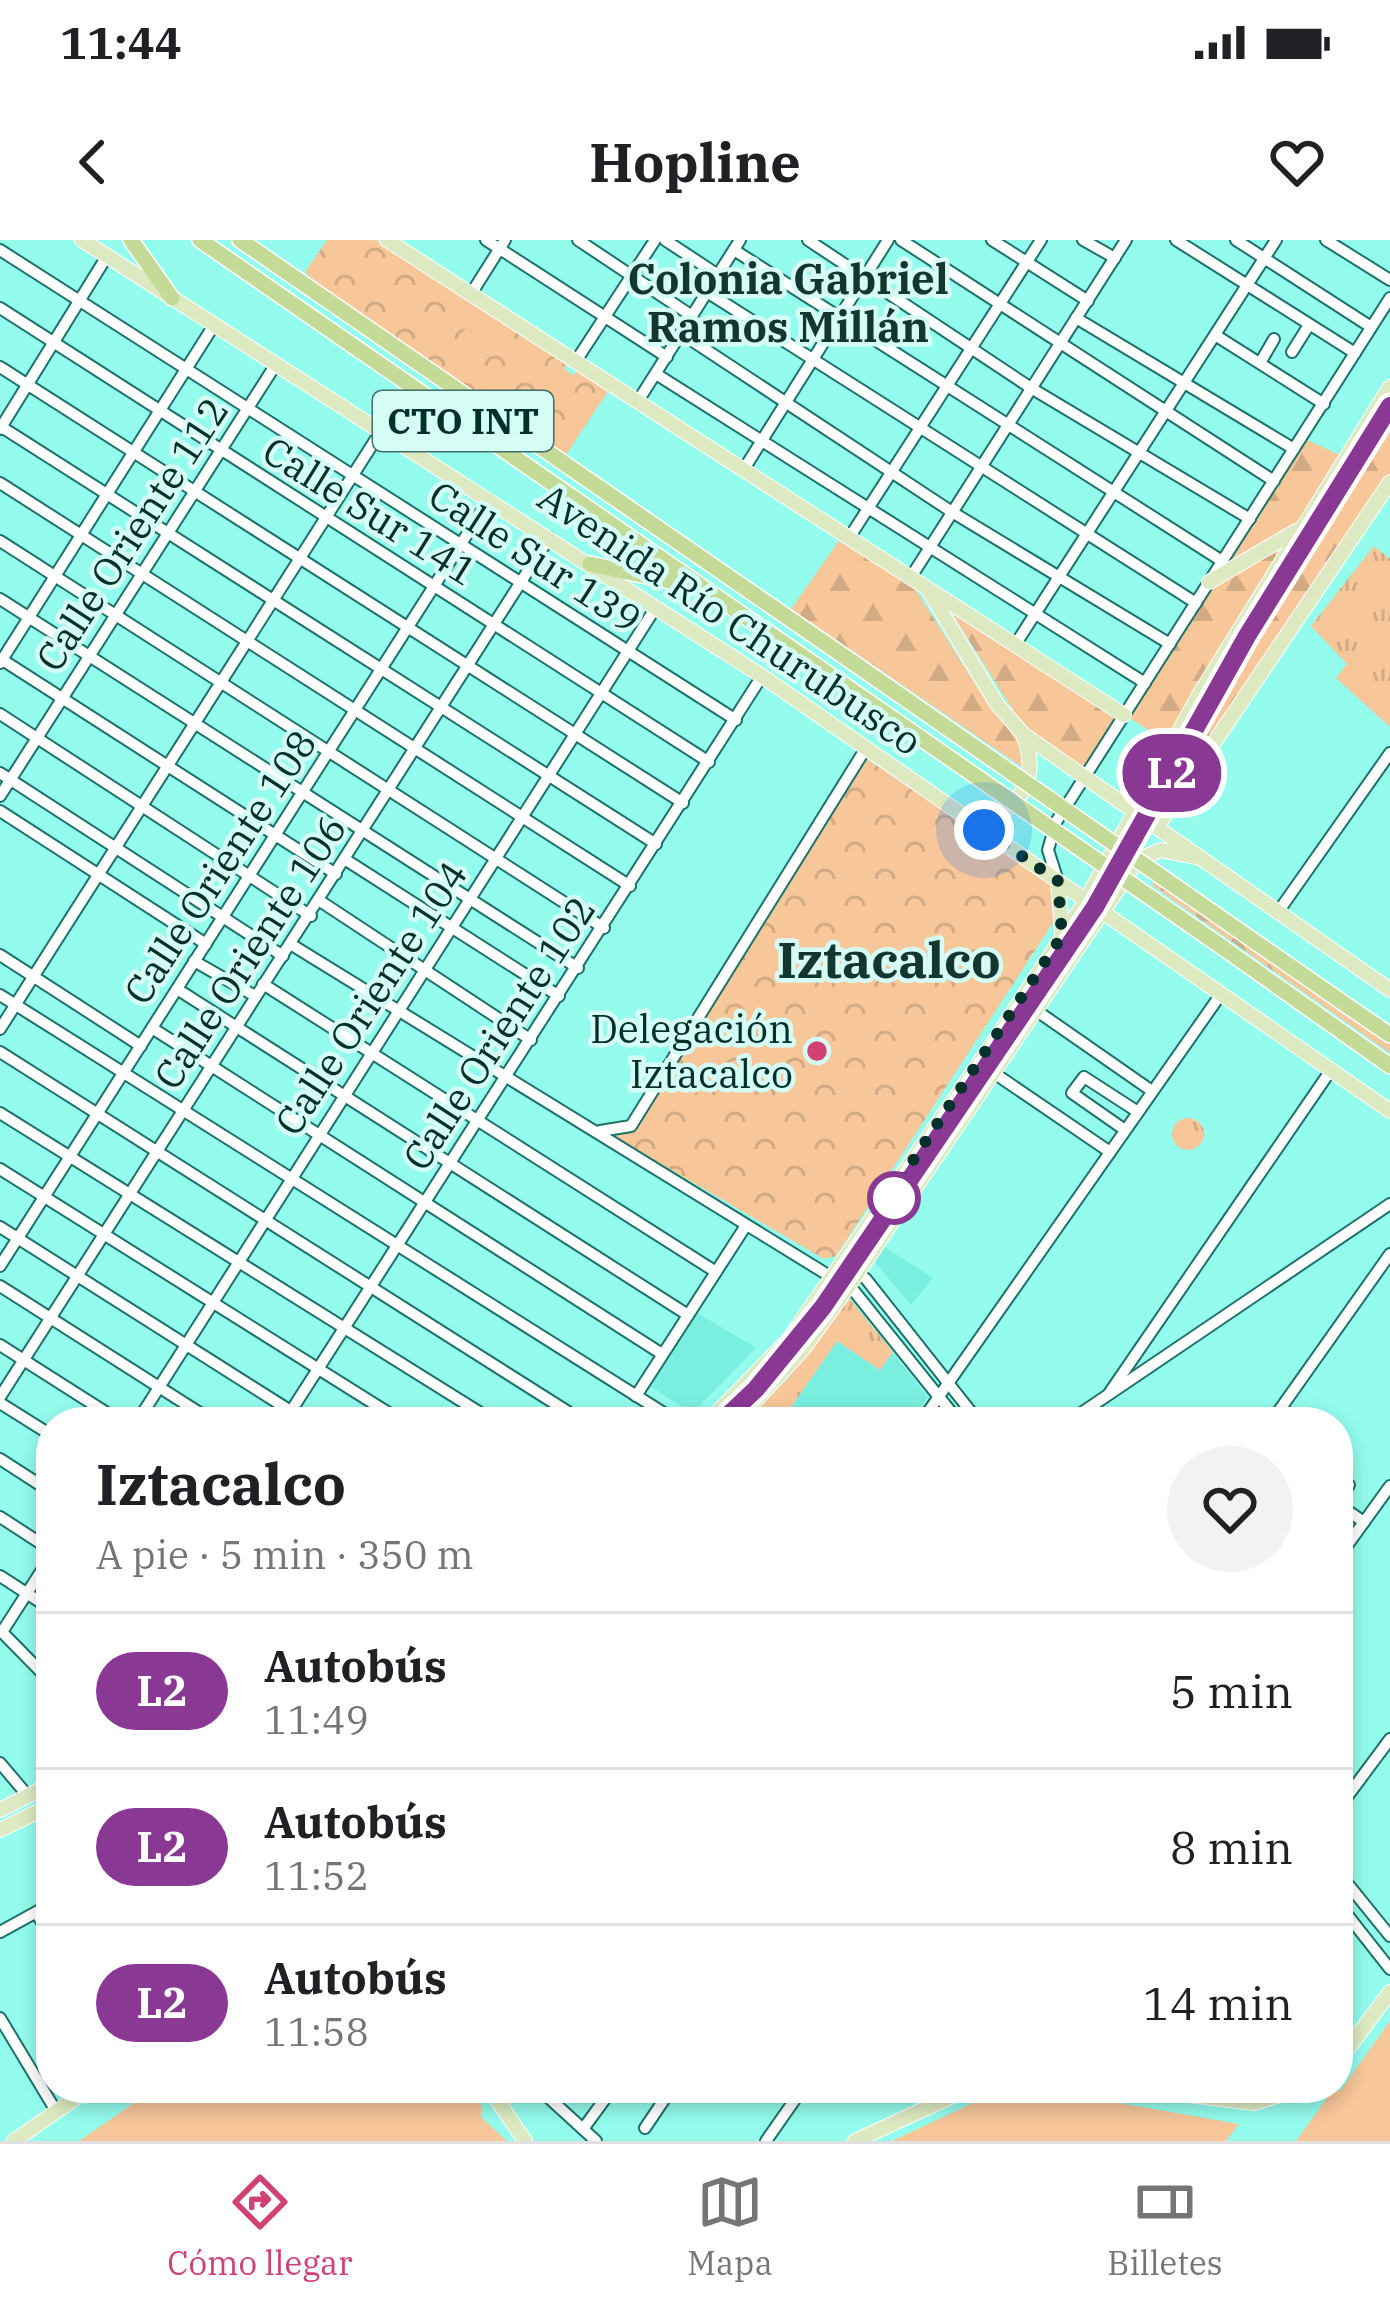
<!DOCTYPE html>
<html lang="es">
<head>
<meta charset="utf-8">
<style>
  :root { --surface:#fff; --page:#f2f2f2; --text:#202124; --muted:#757577; --line:#e0e0e0; --accent:#cf4272 }
  body { margin:0; font-family:"IBM Plex Serif",serif; background:var(--page); color:var(--text); height:100vh; display:flex; flex-direction:column; font-size:45px; white-space:nowrap }
  * { box-sizing:border-box; margin:0 }
  p { font-size:39px; color:var(--muted) }
  .icon { flex:none; width:66px; height:66px; fill:none; stroke:currentColor; stroke-width:2; stroke-linecap:round; stroke-linejoin:round }
  .map { position:relative; flex:1; overflow:hidden }
  .details { position:absolute; left:36px; top:1167px; width:1317px; height:696px; display:flex; flex-direction:column; background:var(--surface); border-radius:48px; box-shadow:0 6px 18px #0003 }
  .details>* { flex:none }
  .badge { padding:0 24px; border-radius:39px; font-size:42px; line-height:78px }
  .you { position:absolute; width:60px; height:60px; margin:-30px; border:9px solid #fff; border-radius:50%; background:#1a73e8; box-shadow:0 0 0 18px #1a73e833 }
  .map>.badge { position:absolute; translate:-50% -50%; box-shadow:0 0 0 6px #fff }
  .round { display:grid; place-items:center; flex:none; width:126px; height:126px; border-radius:63px; background:var(--page) }
  .summary { display:flex; align-items:center; justify-content:space-between; height:204px; padding:0 60px }
  h1 { font-size:57px; font-weight:800; line-height:90px }
  ul { padding:0; list-style:none }
  li { display:flex; align-items:center; gap:36px; height:156px; padding:0 60px; border-top:3px solid var(--line) }
  li div { flex:1 }
  li b { display:block; font-size:45px }
  li em { font-style:normal }
  li .badge { min-width:132px; font-weight:700; text-align:center }
  .status { display:flex; justify-content:space-between; align-items:center; height:84px; padding:0 60px; background:var(--surface); direction:ltr }
  .status svg { height:33px; fill:currentColor }
  header { display:flex; justify-content:space-between; align-items:center; height:156px; padding:0 60px; background:var(--surface); font-size:54px; font-weight:800 }
  .tab-bar { display:flex; justify-content:space-around; align-items:center; height:168px; border-top:3px solid var(--line); background:var(--surface); font-size:33px; color:var(--muted) }
  .tab-bar a { display:grid; justify-items:center; gap:6px }
  .tab-bar .current { color:var(--accent) }
  .map>svg:first-child { display:block }
  .built { fill:#7aefdf }
  .grass { fill:url(#grass-tufts) }
  .forest { fill:url(#forest-firs) }
  .park { fill:url(#park-crowns) }
  .garden { fill:#f7c699 }
  .lines { fill:none; stroke-linecap:round; stroke-linejoin:round }
  .minor-casing { stroke:#1c7268; stroke-width:14 }
  .major-casing { stroke:#fff; stroke-width:16 }
  .highway-casing { stroke:#fff; stroke-width:18 }
  .minor { stroke:#fff; stroke-width:10 }
  .major { stroke:#dce9c1; stroke-width:14 }
  .highway { stroke:#c4db98; stroke-width:15 }
  .highway-bridge-casing { stroke:#fff; stroke-width:18; stroke-linecap:butt }
  .highway-bridge { stroke:#c4db98; stroke-width:15 }
  .line-casing { stroke:#fff; stroke-width:27 }
  .line { stroke:#893894; stroke-width:18 }
  .walk { stroke:#00302b; stroke-width:12; stroke-dasharray:0 21.6 }
  .poi-dot { fill:#cf4272; stroke:#d6fcf6; stroke-width:4.5 }
  .stop-dot { fill:#fff; stroke:#893894; stroke-width:6 }
  .labels { text-anchor:middle; stroke-width:9; stroke-linejoin:round; paint-order:stroke }
  .shield { fill:#d6fcf6; stroke:#406d68; stroke-width:3 }
  .shield-label { font-size:36px; font-weight:bold; fill:#00302b }
  .street-label { font-size:39px; fill:#00302b; stroke:#d6fcf6 }
  .poi-label { font-size:39px; fill:#00302b; stroke:#d6fcf6; text-anchor:end }
  .neighbourhood-label { font-size:42px; font-weight:bold; fill:#143631; stroke:#d6fcf6 }
  .district-label { font-size:51px; font-weight:bold; fill:#143631; stroke:#d6fcf6 }
</style>
</head>
<body>
<div class="status"><b>11:44</b><svg viewBox="0 0 49 12"><path d="M0 12V9h3v3zM5 12V6h3v6zM10 12V3h3v9zM15 12V0h3v12zM26 1h20v11H26zM47 4h2v5h-2z"/></svg></div>
<header><svg class="icon" aria-label="back" viewBox="0 0 24 24"><path d="M15 5l-7 7 7 7"/></svg>Hopline<svg class="icon" aria-label="heart" viewBox="0 0 24 24"><path d="M12 20l-8-8c-3-5 5-10 8-4 3-6 11-1 8 4z"/></svg></header>
<div class="map">
<svg width="1390" height="1901" viewBox="0 0 1390 1901">
  <defs>
    <pattern id="grass-tufts" width="24" height="20" patternUnits="userSpaceOnUse" patternTransform="scale(3)"><rect width="24" height="20" fill="#f7c699"/><path d="M3 7l-1-3M5 7V3M7 7l1-3M15 17l-1-3M17 17v-4M19 17l1-3" fill="none" stroke="#d2aa84"/></pattern>
    <pattern id="forest-firs" width="22" height="20" patternUnits="userSpaceOnUse" patternTransform="scale(3)"><rect width="22" height="20" fill="#f7c699"/><path d="M5 1l3.5 6h-7zM16 11l3.5 6h-7z" fill="#d2aa84"/></pattern>
    <pattern id="park-crowns" width="20" height="18" patternUnits="userSpaceOnUse" patternTransform="scale(3)"><rect width="20" height="18" fill="#f7c699"/><path d="M2 6a3 3 0 1 1 6 0M12 15a3 3 0 1 1 6 0" fill="none" stroke="#d2aa84"/></pattern>
  </defs>
  <rect width="100%" height="100%" fill="#93fced"/>
  <g class="built">
    <path d="M885,1007L933,1038L911,1065L875,1022Z"/>
    <path d="M849,1058L928,1157L911,1182H745L790,1136Z"/>
    <path d="M692,1070L756,1108L692,1173L645,1143Z"/>
  </g>
  <g class="grass">
    <path d="M1374,306L1390,319V487L1336,438L1347,424L1311,386Z"/>
    <circle cx="1188" cy="894" r="16"/>
    <path d="M849,1058L893,1112L880,1130L837,1101L781,1182H745L790,1136Z"/>
  </g>
  <g class="forest">
    <path d="M1390,177V237L1201,516L1192,512L1170,545Z"/>
    <path d="M1305,199L1340,215L1293,289L1219,332Z"/>
    <path d="M841,298L910,341L992,470L1029,500L1028,531L791,369Z"/>
    <path d="M1285,300L1170,505L1127,476L1211,346Z"/>
    <path d="M946,364L1120,471L1085,528L1025,489Z"/>
    <path d="M1157,637L1390,802V813L1152,645Z"/>
  </g>
  <g class="park">
    <path d="M327,0H376L568,123L564,129L574,135L578,129L609,150L566,215L316,43L305,32Z"/>
    <path d="M867,519L1056,646V678L836,1016L824,1019L615,897L633,887Z"/>
  </g>
  <g class="garden">
    <path d="M466,88L494,105L484,120L457,102Z"/>
    <path d="M1390,1781V1901H1296L1330,1854L1341,1850Z"/>
    <path d="M156,1848H470L482,1866L481,1877L507,1901H79Z"/>
    <path d="M1020,1849L1045,1850L1239,1884L1226,1901H892L973,1863Z"/>
  </g>
  <g class="lines">
    <g class="minor-casing">
      <g id="minor">
        <path d="M486,0L667,117"/>
        <path d="M578,0L692,76"/>
        <path d="M665,0L718,35"/>
        <path d="M808,0L1031,148L1250,279"/>
        <path d="M901,0L1274,241"/>
        <path d="M992,0L1088,61"/>
        <path d="M1083,0L1115,18"/>
        <path d="M1176,0L1355,113"/>
        <path d="M1236,0L1371,87"/>
        <path d="M1326,0L1390,40"/>
        <path d="M0,10L736,480"/>
        <path d="M734,10L1222,321"/>
        <path d="M707,52L1196,363"/>
        <path d="M471,54L505,0"/>
        <path d="M0,68L709,522"/>
        <path d="M1076,78L1294,209"/>
        <path d="M682,94L952,272L1170,404"/>
        <path d="M1215,95L1324,164"/>
        <path d="M1292,112L1309,85"/>
        <path d="M576,121L655,0"/>
        <path d="M1260,123L1274,99"/>
        <path d="M0,127L683,563"/>
        <path d="M656,134L1145,443"/>
        <path d="M638,161L740,0"/>
        <path d="M0,186L656,604"/>
        <path d="M0,189L107,16"/>
        <path d="M744,229L888,0"/>
        <path d="M0,243L630,646"/>
        <path d="M849,298L1041,0"/>
        <path d="M0,301L604,688"/>
        <path d="M911,337L1126,0"/>
        <path d="M0,359L578,728"/>
        <path d="M1015,405L1276,0"/>
        <path d="M1,419L336,634"/>
        <path d="M0,423L214,85"/>
        <path d="M0,474L311,676"/>
        <path d="M0,533L283,716"/>
        <path d="M0,556L276,124"/>
        <path d="M0,571L206,704"/>
        <path d="M346,620L559,756"/>
        <path d="M1057,638L1048,610L1056,582L1390,58"/>
        <path d="M320,661L531,800"/>
        <path d="M1278,672L1390,513"/>
        <path d="M292,705L854,1051L959,1182"/>
        <path d="M0,715L141,806"/>
        <path d="M194,721L255,756"/>
        <path d="M263,744L716,1032"/>
        <path d="M177,749L688,1075"/>
        <path d="M0,755L678,1182"/>
        <path d="M1037,771L1152,851"/>
        <path d="M152,788L662,1114"/>
        <path d="M0,789L381,191"/>
        <path d="M0,812L584,1182"/>
        <path d="M994,833L1110,912"/>
        <path d="M0,873L495,1182"/>
        <path d="M1125,890L1072,853L1084,837L1138,872"/>
        <path d="M600,891L631,886L866,508"/>
        <path d="M0,929L403,1182"/>
        <path d="M0,987L308,1182"/>
        <path d="M843,1023L866,1039L979,1182"/>
        <path d="M0,1026L489,260"/>
        <path d="M0,1046L214,1182"/>
        <path d="M0,1105L121,1182"/>
        <path d="M1110,1152L1331,830"/>
        <path d="M636,1156L745,987"/>
        <path d="M0,1157L549,298"/>
        <path d="M0,1163L51,1195"/>
        <path d="M137,1182L656,367"/>
        <path d="M284,1182L762,436"/>
        <path d="M921,1182L1221,754"/>
        <path d="M1068,1182L1390,964"/>
        <path d="M1271,1182L1390,1014"/>
        <path d="M0,1219L51,1252"/>
        <path d="M1338,1261L1349,1245"/>
        <path d="M1338,1264L1364,1282"/>
        <path d="M0,1277L51,1310"/>
        <path d="M1338,1318L1390,1246"/>
        <path d="M0,1336L51,1369"/>
        <path d="M0,1390L51,1442"/>
        <path d="M2,1392L51,1316"/>
        <path d="M0,1523L28,1556"/>
        <path d="M1338,1569L1390,1499"/>
        <path d="M1338,1632L1390,1696"/>
        <path d="M1338,1663L1390,1729"/>
        <path d="M36,1673L51,1695"/>
        <path d="M0,1692L51,1664"/>
        <path d="M0,1778L56,1871"/>
        <path d="M538,1848L596,1901"/>
        <path d="M1214,1848L1239,1857"/>
        <path d="M645,1888L672,1848"/>
        <path d="M583,1889L613,1848"/>
        <path d="M766,1901L803,1848"/>
      </g>
    </g>
    <g class="major-casing">
      <g id="major">
        <path d="M82,0L762,436L1390,871"/>
        <path d="M387,0L1124,475"/>
        <path d="M1209,342L1296,291"/>
        <path d="M930,353L997,464L1023,494L1390,750"/>
        <path d="M969,573L995,576C1028,558 1037,531 1024,497"/>
        <path d="M1157,587L1390,242"/>
        <path d="M1058,642L1062,691"/>
        <path d="M708,1182L789,1099L995,800L1086,660L1199,455L1390,147"/>
        <path d="M736,1182L804,1108L848,1047L1137,621L1160,610L1201,618"/>
        <path d="M0,1570L51,1544"/>
        <path d="M0,1590L51,1565"/>
        <path d="M1338,1822L1390,1752"/>
        <path d="M489,1848L525,1901"/>
        <path d="M1134,1848L1254,1863L1302,1848"/>
        <path d="M14,1901L90,1848"/>
        <path d="M855,1901L970,1848"/>
      </g>
    </g>
    <g class="highway-casing">
      <g id="highway">
        <path d="M131,0L172,58"/>
        <path d="M200,0L834,438"/>
        <path d="M240,0L848,419"/>
        <path d="M590,324L693,346"/>
        <path d="M1222,707L1390,826"/>
        <path d="M1349,767L1390,795"/>
      </g>
    </g>
    <use href="#minor" class="minor"/>
    <use href="#major" class="major"/>
    <use href="#highway" class="highway"/>
    <g class="highway-bridge-casing">
      <g id="highway-bridge">
        <path d="M848,419L1349,767"/>
        <path d="M834,438L1222,707"/>
      </g>
    </g>
    <use href="#highway-bridge" class="highway-bridge"/>
  </g>
  <g class="lines">
    <g class="line-casing">
      <path id="line" d="M721,1182L756,1149L823,1067L1095,667L1247,396L1390,166"/>
    </g>
    <use href="#line" class="line"/>
    <path class="walk" d="M894,958L902,937L1062,696L1058,641L984,590"/>
  </g>
  <circle class="poi-dot" cx="817" cy="811" r="12"/>
  <circle class="stop-dot" cx="894" cy="958" r="24"/>
  <g class="labels">
    <rect class="shield" x="373" y="151" width="180" height="60" rx="9"/>
    <g class="shield-label">
      <text x="463" y="194">CTO INT</text>
    </g>
    <g class="street-label">
      <text transform="translate(370 271) rotate(32)" y="14">Calle Sur 141</text>
      <text transform="translate(132 294) rotate(-57)" y="14">Calle Oriente 112</text>
      <text transform="translate(535 317) rotate(33)" y="14">Calle Sur 139</text>
      <text transform="translate(730 379) rotate(34)" y="14">Avenida Río Churubusco</text>
      <text transform="translate(220 627) rotate(-57)" y="14">Calle Oriente 108</text>
      <text transform="translate(250 712) rotate(-57)" y="14">Calle Oriente 106</text>
      <text transform="translate(371 758) rotate(-57)" y="14">Calle Oriente 104</text>
      <text transform="translate(499 793) rotate(-57)" y="14">Calle Oriente 102</text>
    </g>
    <g class="poi-label">
      <text x="793" y="803">Delegación<tspan x="793" dy="45">Iztacalco</tspan></text>
    </g>
    <g class="neighbourhood-label">
      <text x="788" y="54">Colonia Gabriel<tspan x="788" dy="48">Ramos Millán</tspan></text>
    </g>
    <g class="district-label">
      <text x="889" y="738">Iztacalco</text>
    </g>
  </g>
</svg>
<div class="you" style="left:984px;top:590px"></div>
<b class="badge" style="left:1172px;top:533px;background:#893894;color:#fff">L2</b>
<section class="details">
<div class="summary"><div><h1>Iztacalco</h1><p>A pie · 5 min · 350 m</p></div><a class="round"><svg class="icon" aria-label="heart" viewBox="0 0 24 24"><path d="M12 20l-8-8c-3-5 5-10 8-4 3-6 11-1 8 4z"/></svg></a></div>
<ul>
<li><span class="badge" style="background:#893894;color:#fff">L2</span><div><b>Autobús</b><p>11:49</p></div><em>5 min</em></li>
<li><span class="badge" style="background:#893894;color:#fff">L2</span><div><b>Autobús</b><p>11:52</p></div><em>8 min</em></li>
<li><span class="badge" style="background:#893894;color:#fff">L2</span><div><b>Autobús</b><p>11:58</p></div><em>14 min</em></li>
</ul>
</section>
</div>
<nav class="tab-bar">
<a class="current"><svg class="icon" aria-label="directions" viewBox="0 0 24 24"><path d="M12 3l9 9-9 9-9-9zM9 14v-3h6M13 9l2 2-2 2"/></svg>Cómo llegar</a>
<a><svg class="icon" aria-label="map" viewBox="0 0 24 24"><path d="M3 6l6-2 6 2 6-2v14l-6 2-6-2-6 2zM9 4v14M15 6v14"/></svg>Mapa</a>
<a><svg class="icon" aria-label="tickets" viewBox="0 0 24 24"><path d="M3 7h18v10H3zM15 7v10"/></svg>Billetes</a>
</nav>
</body>
</html>
